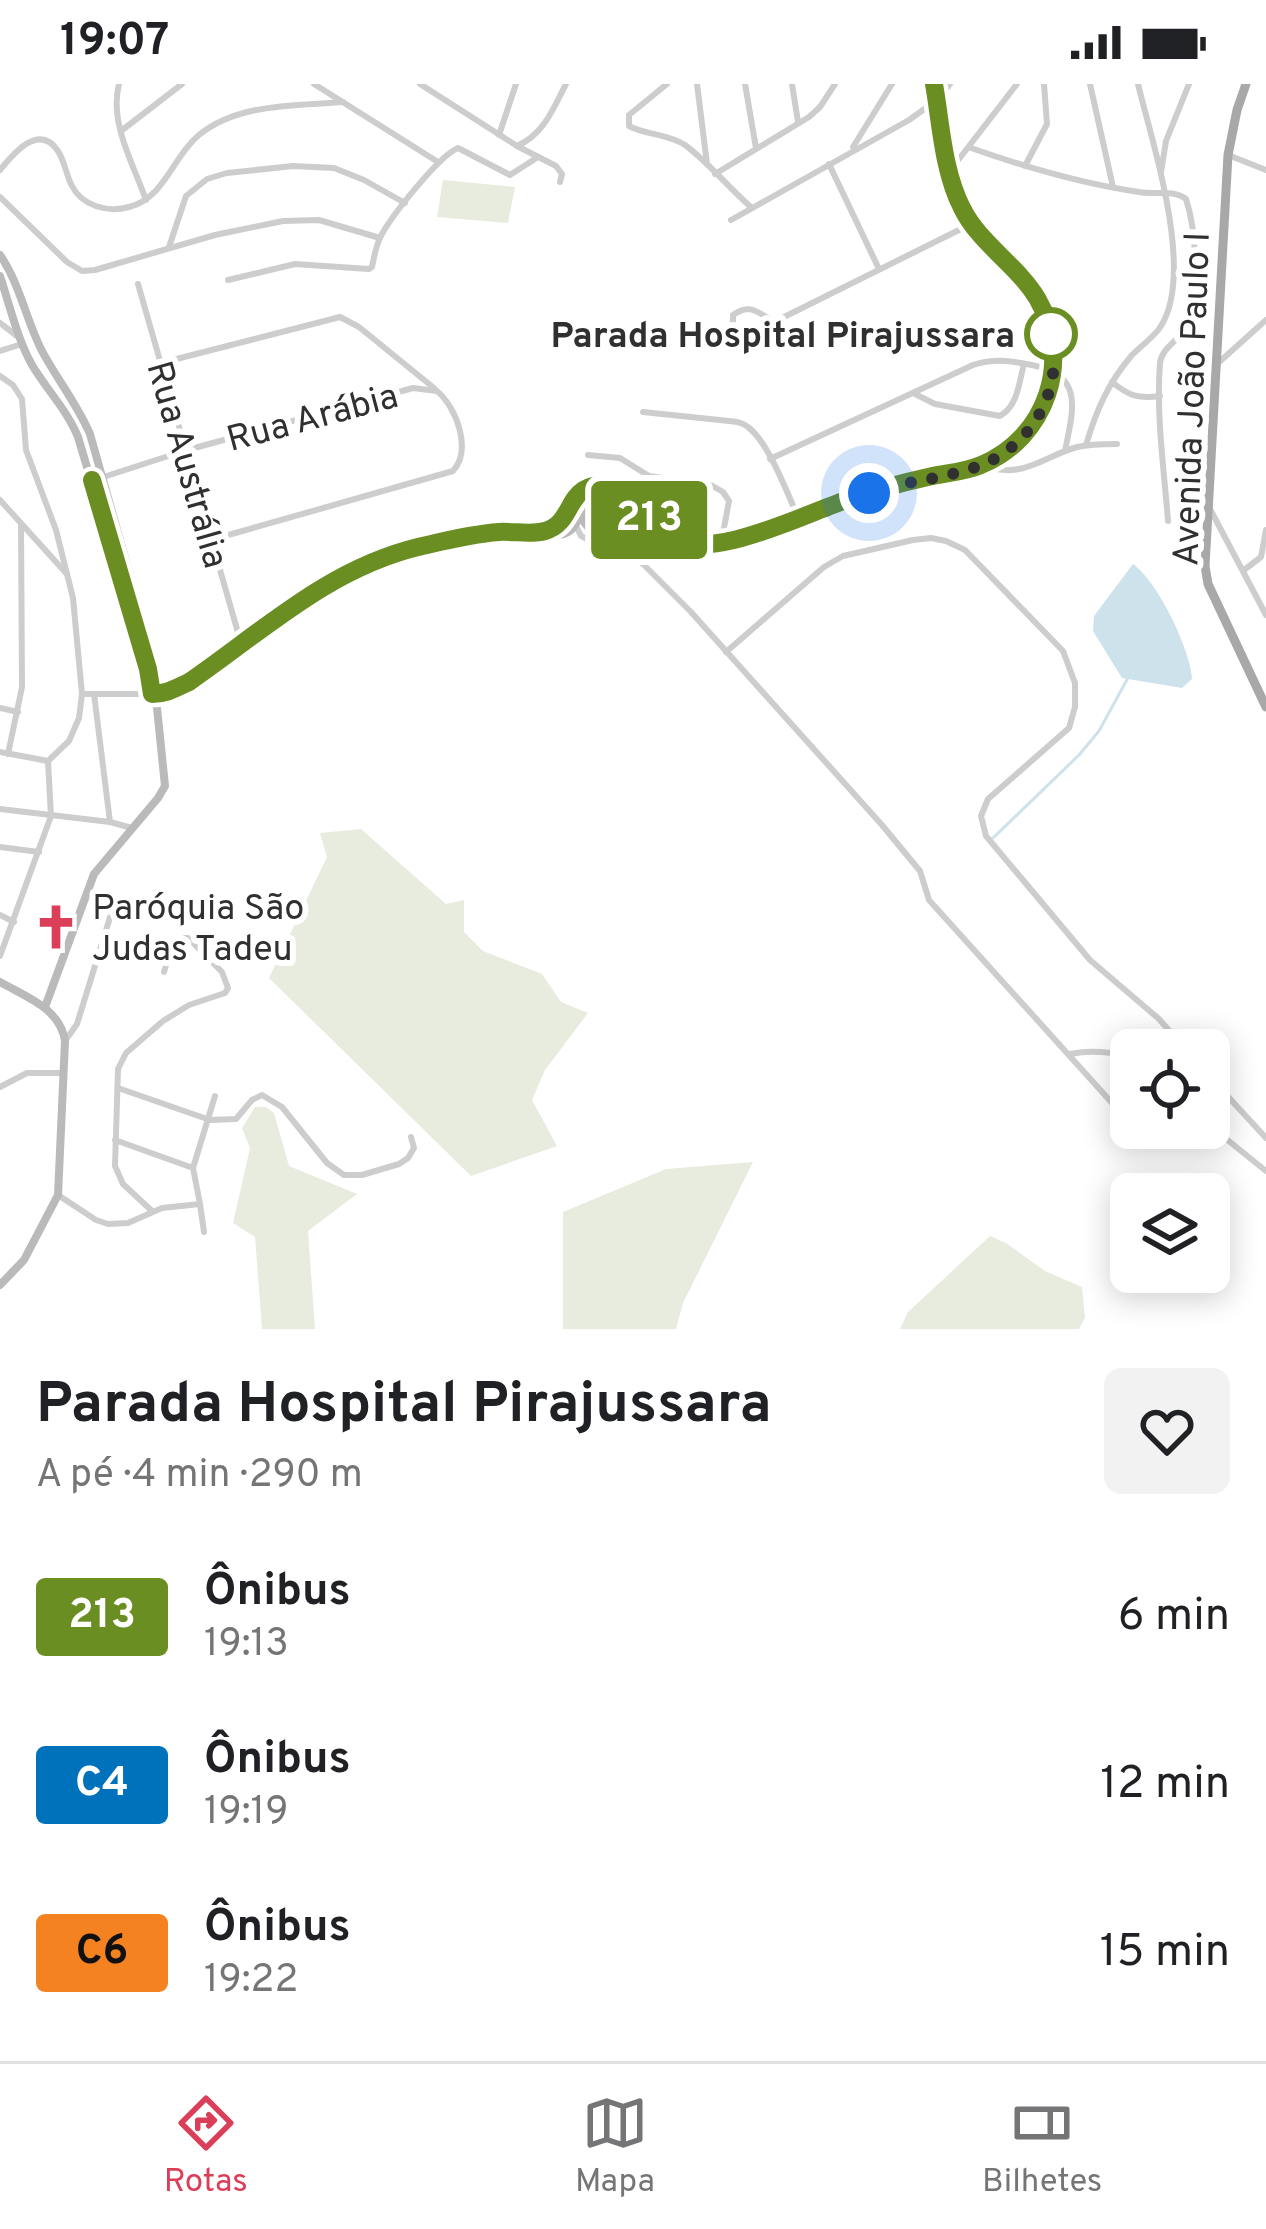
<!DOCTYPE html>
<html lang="pt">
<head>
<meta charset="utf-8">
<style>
  :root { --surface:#fff; --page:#f2f2f2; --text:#202124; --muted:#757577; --line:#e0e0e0; --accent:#db3e58 }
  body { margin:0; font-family:Overpass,sans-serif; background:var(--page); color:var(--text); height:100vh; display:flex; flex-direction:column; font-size:45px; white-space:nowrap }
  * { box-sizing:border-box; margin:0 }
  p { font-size:39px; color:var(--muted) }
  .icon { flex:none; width:66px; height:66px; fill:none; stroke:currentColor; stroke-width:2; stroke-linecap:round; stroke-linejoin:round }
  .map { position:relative; height:1245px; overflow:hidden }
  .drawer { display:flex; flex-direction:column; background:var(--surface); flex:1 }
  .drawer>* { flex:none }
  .badge { padding:0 24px; border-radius:9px; font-size:42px; line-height:78px }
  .buttons { position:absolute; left:1110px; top:945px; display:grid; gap:24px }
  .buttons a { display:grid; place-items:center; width:120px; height:120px; border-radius:18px; background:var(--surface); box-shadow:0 6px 30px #0003; font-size:60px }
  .you { position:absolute; width:60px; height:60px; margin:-30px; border:9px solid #fff; border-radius:50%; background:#1a73e8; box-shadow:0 0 0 18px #1a73e833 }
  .map>.badge { position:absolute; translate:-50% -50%; box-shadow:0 0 0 6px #fff }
  .round { display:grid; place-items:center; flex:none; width:126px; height:126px; border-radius:18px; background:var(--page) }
  .headline { display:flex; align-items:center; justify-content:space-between; height:204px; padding:0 36px }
  h1 { font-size:57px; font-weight:700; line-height:90px }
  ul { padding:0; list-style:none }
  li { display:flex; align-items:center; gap:36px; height:168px; padding:0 36px }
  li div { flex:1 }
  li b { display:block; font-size:45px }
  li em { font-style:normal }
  li .badge { min-width:132px; font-weight:700; text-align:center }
  .status { display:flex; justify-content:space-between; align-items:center; height:84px; padding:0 60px; background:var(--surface); direction:ltr }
  .status svg { height:33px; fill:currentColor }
  .menu { display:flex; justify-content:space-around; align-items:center; height:168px; border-top:3px solid var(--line); background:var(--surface); font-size:33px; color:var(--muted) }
  .menu a { display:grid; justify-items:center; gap:6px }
  .menu .on { color:var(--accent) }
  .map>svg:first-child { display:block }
  .green { fill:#e7ecdf }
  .water { fill:#cde2eb }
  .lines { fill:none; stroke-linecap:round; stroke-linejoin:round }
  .stream { stroke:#cde2eb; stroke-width:3 }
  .street { stroke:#cdcdcd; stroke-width:6 }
  .secondary { stroke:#bababa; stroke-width:8 }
  .primary { stroke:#a8a8a8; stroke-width:9 }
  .line-casing { stroke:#fff; stroke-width:27 }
  .line { stroke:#6b8e23; stroke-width:18 }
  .walk { stroke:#303030; stroke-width:12; stroke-dasharray:0 21.6 }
  .stop-dot { fill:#fff; stroke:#6b8e23; stroke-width:6 }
  .labels { text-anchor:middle; stroke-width:12; stroke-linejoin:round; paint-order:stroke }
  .stop-label { font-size:36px; font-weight:bold; fill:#303030; stroke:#fff; text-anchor:end }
  .street-label { font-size:36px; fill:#303030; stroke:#fff }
  .poi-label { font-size:36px; fill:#303030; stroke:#fff; text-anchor:start }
</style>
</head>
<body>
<div class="status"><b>19:07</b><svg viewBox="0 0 49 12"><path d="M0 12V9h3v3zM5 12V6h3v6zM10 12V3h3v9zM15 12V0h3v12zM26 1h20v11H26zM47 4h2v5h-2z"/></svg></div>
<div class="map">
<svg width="1266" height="1245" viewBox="0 0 1266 1245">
  <rect width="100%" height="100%" fill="#fff"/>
  <g class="green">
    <path d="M443,96L515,103L508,139L437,133Z"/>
    <path d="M361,745L446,820L464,816V848L483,867L542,890L561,918L588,929L545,986L532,1016L557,1062L471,1092L269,894L327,773L320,749Z"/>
    <path d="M255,1023H266L274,1029L289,1082L357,1110L308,1147L315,1245H262L255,1153L233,1139L250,1064L242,1044Z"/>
    <path d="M753,1078L683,1219L676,1245H563V1128L666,1085Z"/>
    <path d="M990,1152L1006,1159L1045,1187L1082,1203L1085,1234L1079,1245H900L908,1228Z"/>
  </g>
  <path class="water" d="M1133,480C1158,498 1190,565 1192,595L1182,604L1122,594L1093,547L1094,532Z"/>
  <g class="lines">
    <path class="stream" d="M993,754L1079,671L1099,647L1129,592"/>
    <g class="street">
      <path d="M119,0C109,39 133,79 146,116"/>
      <path d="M314,0L438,78"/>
      <path d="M420,0L517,62L556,82L562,90L560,98"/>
      <path d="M667,0L629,31V42C646,51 668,50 685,61C706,76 730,105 751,123"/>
      <path d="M697,0L707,80"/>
      <path d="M745,0L756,64"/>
      <path d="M792,0L798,38"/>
      <path d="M1090,0L1113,103"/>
      <path d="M121,47L182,0"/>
      <path d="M499,51L516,0"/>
      <path d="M517,62C544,50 553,25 566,0"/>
      <path d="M853,63L892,0"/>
      <path d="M971,64C1025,83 1082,100 1139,108C1156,111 1173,105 1186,115C1196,145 1201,214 1186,243C1179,257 1162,263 1160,279C1156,331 1164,385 1168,437"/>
      <path d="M1228,71L1266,86"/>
      <path d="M829,80L879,185"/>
      <path d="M1025,82L1047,40L1044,0"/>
      <path d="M0,86C13,70 39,38 58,67C65,78 66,91 72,102C82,122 108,129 129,123C165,114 173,72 199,51C238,19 295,22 343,18"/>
      <path d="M949,88L1017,0"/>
      <path d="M1161,88L1166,57L1189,0"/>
      <path d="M715,90L809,33L820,23L835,0"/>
      <path d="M0,113L67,178L82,187L95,186L215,151L283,137L319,136L380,154"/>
      <path d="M731,136L909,36L937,16L950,0"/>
      <path d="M169,163L186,112L207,95L227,89L293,82L334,84L364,96L405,119"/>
      <path d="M228,196L295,180L369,185L372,183C374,173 376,162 380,154C390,133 439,72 458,64L510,91L538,73"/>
      <path d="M138,200L241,559"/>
      <path d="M773,237C757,228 750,219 733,231V242L740,249C754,247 769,239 782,234L971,140"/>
      <path d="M0,239L17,252"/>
      <path d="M0,267L22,260"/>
      <path d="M161,279L340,233L359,243L434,304"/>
      <path d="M1217,280L1266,236"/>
      <path d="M0,292L13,301L22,315L26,366L56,446L73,514L82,610L79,634L69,657L48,677L0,668"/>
      <path d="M1112,298C1129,312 1138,315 1160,312"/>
      <path d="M913,309L935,320L1000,332C1018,322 1019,298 1024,280"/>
      <path d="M643,328L729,337C737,338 742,338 748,343C769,359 787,409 798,433"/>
      <path d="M1086,361C1096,327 1108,299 1132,271C1141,262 1151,255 1159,245C1197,192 1152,59 1138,0"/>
      <path d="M588,371L620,374L649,392L711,401L723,408L729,417L721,460"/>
      <path d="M770,375L973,281C995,274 1010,277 1032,281C1085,291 1073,326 1065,367"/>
      <path d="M983,380C1019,398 1044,372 1077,363C1090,360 1104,360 1117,360"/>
      <path d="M91,397L187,366L413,304L437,307C457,324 472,366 453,387L211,456"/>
      <path d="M0,416L66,489"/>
      <path d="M1209,423L1266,531"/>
      <path d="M576,442L581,452L628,474"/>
      <path d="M592,447L643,480L691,528L882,741L920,787L929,816L1131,1040"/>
      <path d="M1244,486L1261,473L1266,446"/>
      <path d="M726,568L824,483L843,472L913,456L931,454L946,457L965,466L1063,567L1075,599V623L1069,644L988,715L981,732L986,752L1090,876L1159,935L1186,966"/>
      <path d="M82,610H152"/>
      <path d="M94,610L110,738"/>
      <path d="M0,624L18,628"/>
      <path d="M8,670L22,603L21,441"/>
      <path d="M0,725L110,738L132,744"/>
      <path d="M0,763L39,768"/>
      <path d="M0,831L14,838"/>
      <path d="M0,872L51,732L48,677"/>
      <path d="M65,957L77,940L116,814"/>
      <path d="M1070,970C1090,966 1113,967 1131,975"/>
      <path d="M1209,992L1266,1054"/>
      <path d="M0,1003L27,989H63"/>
      <path d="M118,1004L210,1036L236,1035L252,1016L262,1011L282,1023L327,1079L344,1091H362L399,1080L408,1074L414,1064L411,1053"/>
      <path d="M1209,1041L1266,1087"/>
      <path d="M1135,1044L1140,1050"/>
      <path d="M115,1056L193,1084"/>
      <path d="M58,1111L96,1136L108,1140L128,1139L162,1124L200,1120L193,1084L215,1012"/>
      <path d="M200,1120L204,1148"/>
      <path d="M152,1127L123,1100L115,1082L118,985L126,969L163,937L189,921L225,909L228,904L222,888L188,854H184L171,865L164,888"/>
    </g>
    <g class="secondary">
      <path d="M0,171C20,200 26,236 42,267C57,295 77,320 90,350L155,580L159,611"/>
      <path d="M0,192C10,222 17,254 32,281C47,306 67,326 78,353L147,585L157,624L164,692L165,702L158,714L94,790L45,923"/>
      <path d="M582,427L584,438L591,447"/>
      <path d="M534,449C572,444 566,402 600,401C635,399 647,449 682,460C695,464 708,462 721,460C771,446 819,425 869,409C889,402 910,397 931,392C949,389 968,387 984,379C1048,350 1072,278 1039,217C1023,188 992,167 972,141C943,103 942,45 934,0"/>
      <path d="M152,610L170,608L189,598C249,555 305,504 374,477C413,462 459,450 500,448C520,447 547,456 564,450C581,444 578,425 588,413C591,410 600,404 603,402"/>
      <path d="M0,898C26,913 60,924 65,957L58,1111L24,1176L0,1201"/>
    </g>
    <path class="primary" d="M1246,0L1237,26L1228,71L1205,482L1208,500L1266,623"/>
  </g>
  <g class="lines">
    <g class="line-casing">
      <path id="line" d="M92,396L148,585L152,610C167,610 176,604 189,598C263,547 328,485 418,463C444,457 471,450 499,448C514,447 531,451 545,447C578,438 562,393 617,402C637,416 647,441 668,453C710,479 804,430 849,415C875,406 901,399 928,393C946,389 965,388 981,381C1047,354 1073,275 1037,214C1017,181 979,159 962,124C943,87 941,40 934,0"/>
    </g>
    <use href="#line" class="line"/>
    <path class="walk" d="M869,409C905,397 946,395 981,381C1033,361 1064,304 1051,250"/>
  </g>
  <defs>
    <g id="church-bare" transform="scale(3.6)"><path d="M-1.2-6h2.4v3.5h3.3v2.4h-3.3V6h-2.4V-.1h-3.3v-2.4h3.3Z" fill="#db3e58" stroke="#fff" stroke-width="2.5" paint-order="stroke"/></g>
  </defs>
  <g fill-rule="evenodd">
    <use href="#church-bare" x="56" y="843"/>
  </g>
  <circle class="stop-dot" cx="1051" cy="250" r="24"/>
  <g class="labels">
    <g class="stop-label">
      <text x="1015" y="263">Parada Hospital Pirajussara</text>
    </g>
    <g class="street-label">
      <text transform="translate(1190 315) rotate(-88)" y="13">Avenida João Paulo I</text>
      <text transform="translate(312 332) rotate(-15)" y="13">Rua Arábia</text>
      <text transform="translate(189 380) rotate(74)" y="13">Rua Austrália</text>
    </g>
    <g class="poi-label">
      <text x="92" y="835">Paróquia São<tspan x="92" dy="41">Judas Tadeu</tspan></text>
    </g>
  </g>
</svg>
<div class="buttons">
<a><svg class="icon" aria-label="locate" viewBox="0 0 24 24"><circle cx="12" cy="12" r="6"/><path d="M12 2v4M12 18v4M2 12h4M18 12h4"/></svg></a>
<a><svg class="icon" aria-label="layers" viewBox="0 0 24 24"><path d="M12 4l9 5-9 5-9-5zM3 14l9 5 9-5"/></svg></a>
</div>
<div class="you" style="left:869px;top:409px"></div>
<b class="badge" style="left:649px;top:436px;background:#6b8e23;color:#fff">213</b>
</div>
<section class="drawer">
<div class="headline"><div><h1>Parada Hospital Pirajussara</h1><p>A pé · 4 min · 290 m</p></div><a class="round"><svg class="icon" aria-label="heart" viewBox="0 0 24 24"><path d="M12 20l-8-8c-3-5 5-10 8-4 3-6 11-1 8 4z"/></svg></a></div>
<ul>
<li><span class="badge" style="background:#6b8e23;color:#fff">213</span><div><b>Ônibus</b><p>19:13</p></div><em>6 min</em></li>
<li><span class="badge" style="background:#0072bc;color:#fff">C4</span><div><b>Ônibus</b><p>19:19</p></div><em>12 min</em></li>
<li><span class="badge" style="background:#f58220;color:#111">C6</span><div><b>Ônibus</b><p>19:22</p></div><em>15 min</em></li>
</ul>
</section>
<nav class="menu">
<a class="on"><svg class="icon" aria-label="directions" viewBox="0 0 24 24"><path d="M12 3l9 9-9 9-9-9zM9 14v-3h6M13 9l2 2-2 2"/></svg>Rotas</a>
<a><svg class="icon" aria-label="map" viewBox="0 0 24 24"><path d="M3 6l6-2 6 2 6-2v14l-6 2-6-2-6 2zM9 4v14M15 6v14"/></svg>Mapa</a>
<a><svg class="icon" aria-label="tickets" viewBox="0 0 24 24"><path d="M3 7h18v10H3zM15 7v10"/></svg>Bilhetes</a>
</nav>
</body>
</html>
